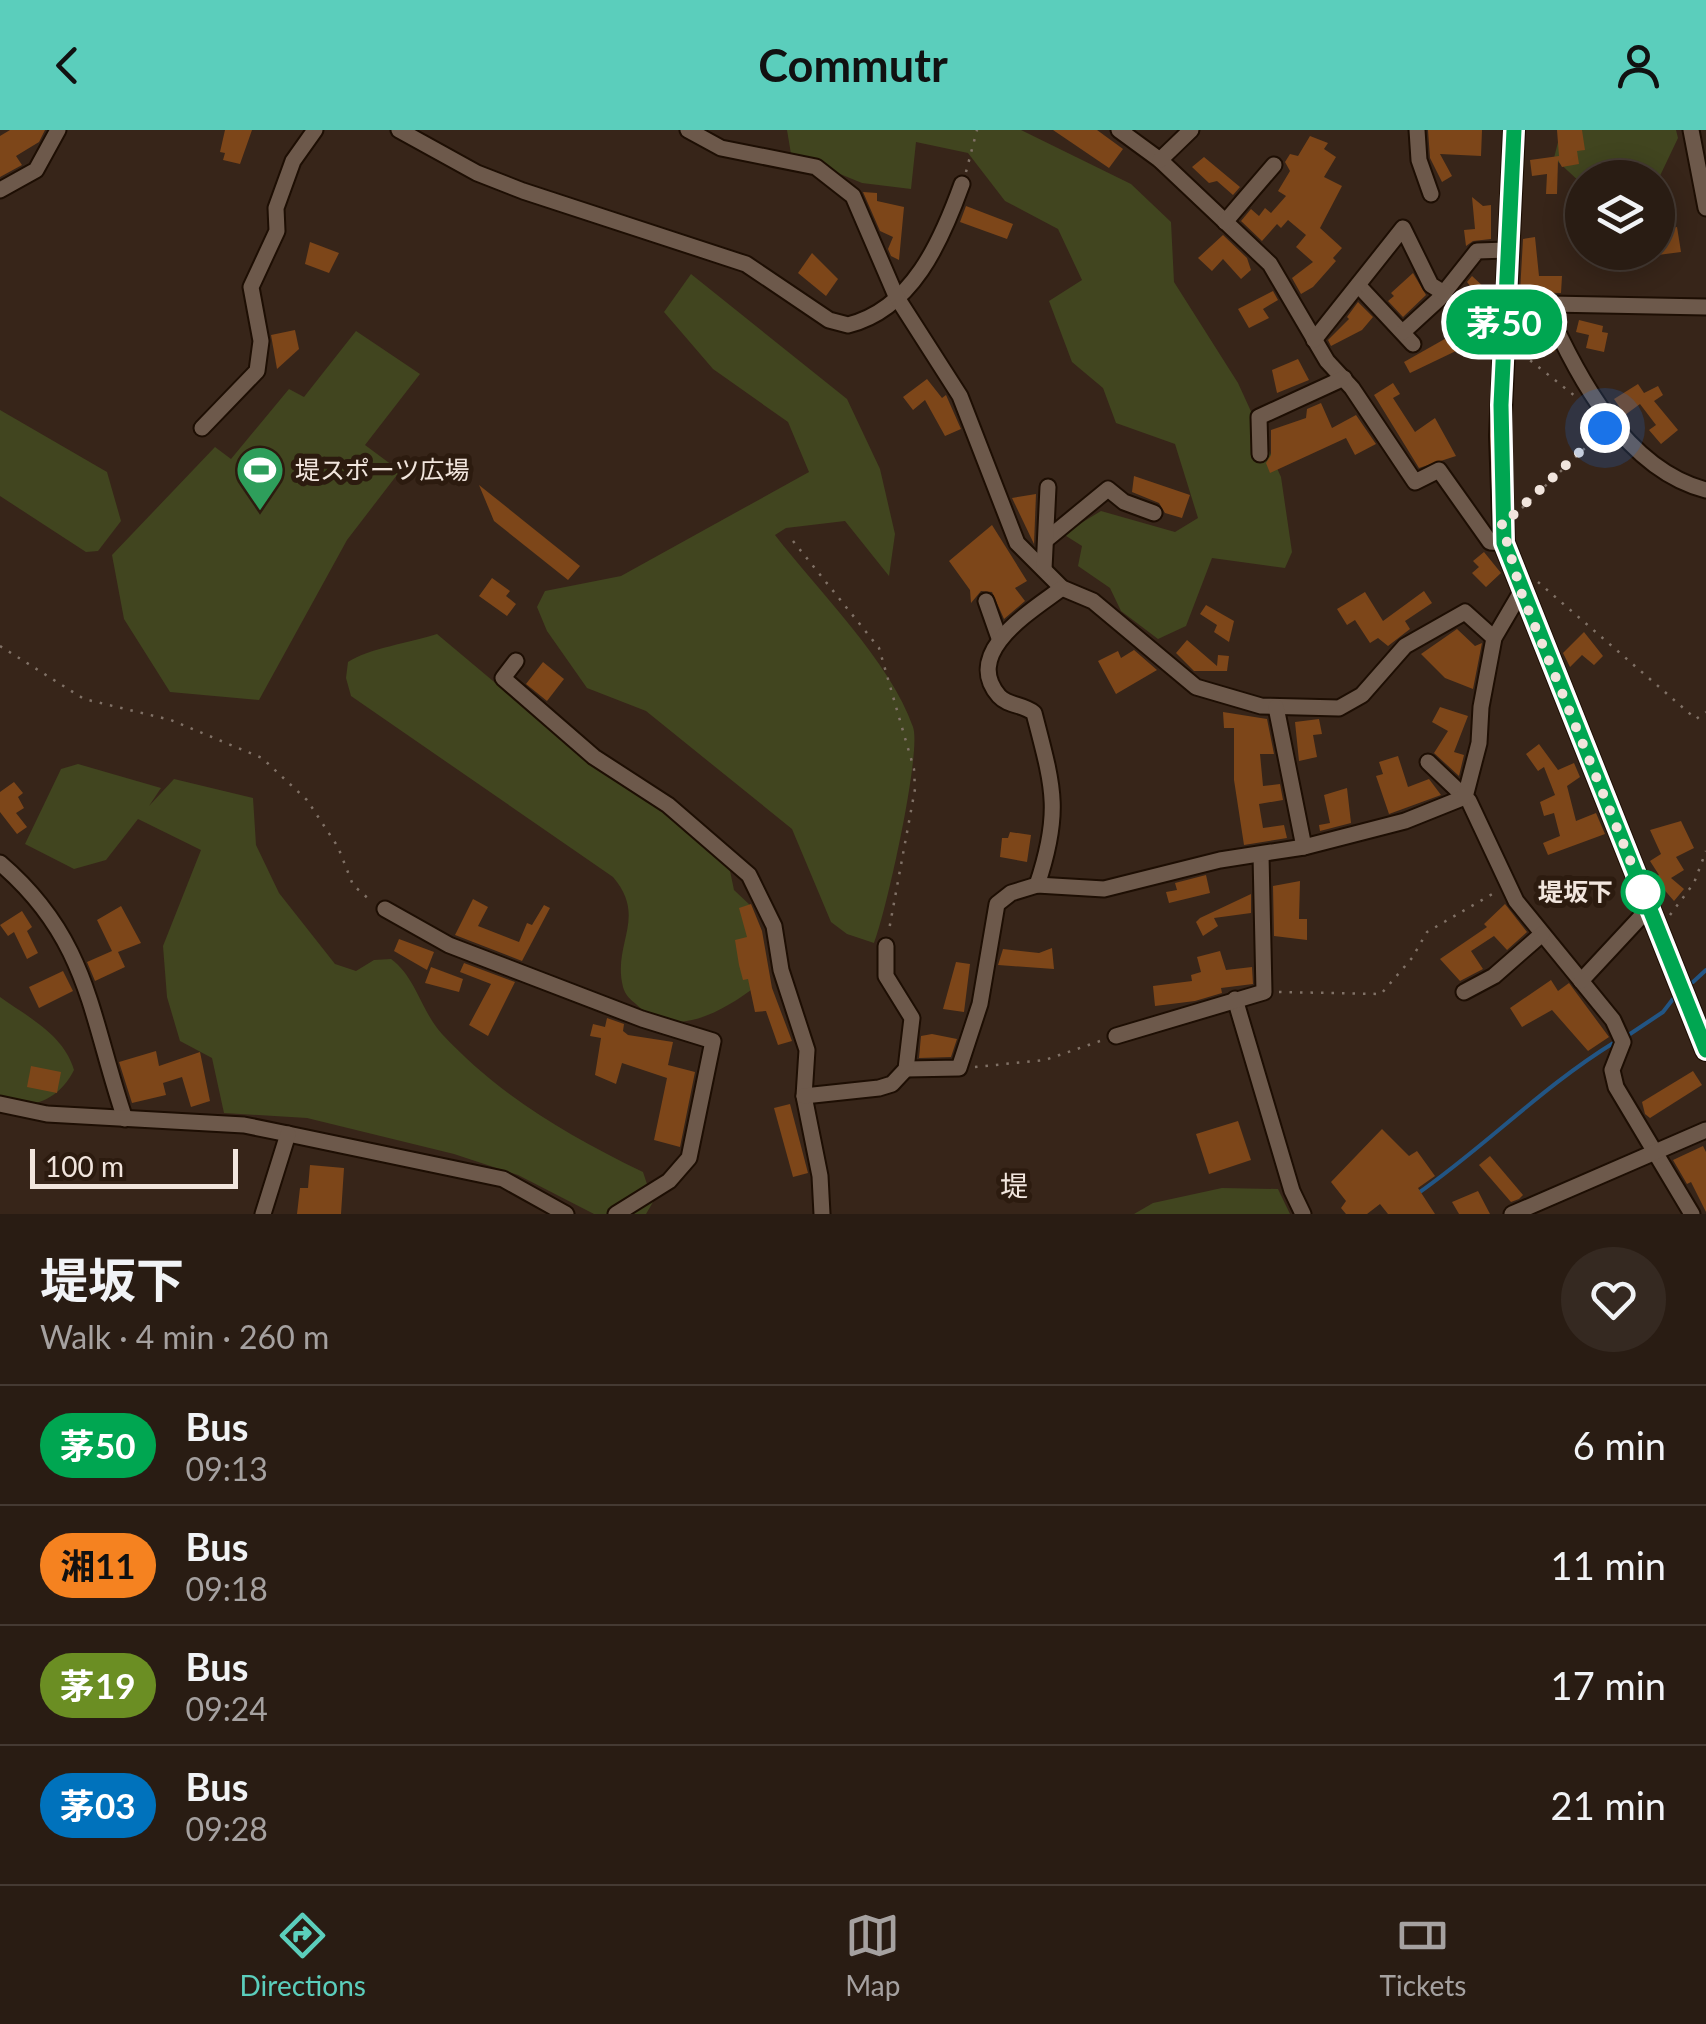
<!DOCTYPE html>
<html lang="en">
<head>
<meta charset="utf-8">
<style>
  :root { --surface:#291c13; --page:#352921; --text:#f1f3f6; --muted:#a5a1a0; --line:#453a33; --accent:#5bcebc }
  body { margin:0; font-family:Lato,"Noto Sans JP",sans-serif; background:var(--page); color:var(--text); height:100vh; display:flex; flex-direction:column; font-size:38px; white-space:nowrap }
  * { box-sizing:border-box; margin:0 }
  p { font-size:32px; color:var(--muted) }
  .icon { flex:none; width:55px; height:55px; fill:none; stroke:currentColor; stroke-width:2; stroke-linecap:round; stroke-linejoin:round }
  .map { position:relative; height:1084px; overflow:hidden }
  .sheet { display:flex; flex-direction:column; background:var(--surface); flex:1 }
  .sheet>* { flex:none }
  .badge { padding:0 20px; border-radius:32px; font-size:35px; line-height:65px }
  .tools { position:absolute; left:1565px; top:30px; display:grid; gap:20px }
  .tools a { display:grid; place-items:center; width:110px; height:110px; border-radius:50%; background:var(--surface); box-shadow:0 5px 25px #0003,0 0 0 2px var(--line); font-size:50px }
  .scale { position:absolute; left:30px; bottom:25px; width:208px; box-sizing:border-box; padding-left:10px; border:5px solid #f1e5dd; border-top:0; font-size:28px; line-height:35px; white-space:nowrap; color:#f1e5dd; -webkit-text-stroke:8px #2c1b0f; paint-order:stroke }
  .you { position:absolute; width:50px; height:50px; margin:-25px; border:8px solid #fff; border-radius:50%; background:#1a73e8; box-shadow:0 0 0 15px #1a73e833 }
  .map>.badge { position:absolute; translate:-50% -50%; box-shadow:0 0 0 5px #fff }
  .round { display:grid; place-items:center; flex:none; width:105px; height:105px; border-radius:52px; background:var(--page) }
  .headline { display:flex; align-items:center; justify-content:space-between; height:170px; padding:0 40px }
  h1 { font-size:48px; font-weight:700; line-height:75px }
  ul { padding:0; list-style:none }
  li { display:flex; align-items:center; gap:30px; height:120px; padding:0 40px; border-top:2px solid var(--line) }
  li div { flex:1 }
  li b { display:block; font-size:38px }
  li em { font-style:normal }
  li .badge { min-width:110px; font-weight:700; text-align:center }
  header { display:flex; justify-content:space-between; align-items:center; height:130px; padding:0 40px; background:var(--accent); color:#111; font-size:45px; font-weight:700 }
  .tabs { display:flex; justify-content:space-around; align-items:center; height:140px; border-top:2px solid var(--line); background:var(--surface); font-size:28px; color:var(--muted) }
  .tabs a { display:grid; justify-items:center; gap:5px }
  .tabs .selected { color:var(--accent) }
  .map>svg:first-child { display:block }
  .green { fill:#41451f }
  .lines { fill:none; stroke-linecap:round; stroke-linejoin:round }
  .stream { stroke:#225584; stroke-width:4 }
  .building { fill:#7d4619 }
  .minor-casing { stroke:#1d0e03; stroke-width:19 }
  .major-casing { stroke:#1d0e03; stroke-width:24 }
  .path { stroke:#807166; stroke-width:2.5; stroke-dasharray:2.5 8; stroke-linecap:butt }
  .minor { stroke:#6d594b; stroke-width:15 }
  .major { stroke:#a16446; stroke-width:20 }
  .line-casing { stroke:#fff; stroke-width:22 }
  .line { stroke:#00a651; stroke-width:15 }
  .walk { stroke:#f1e5dd; stroke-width:10; stroke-dasharray:0 18 }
  .stop-dot { fill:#fff; stroke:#00a651; stroke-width:5 }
  .labels { text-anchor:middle; stroke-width:10; stroke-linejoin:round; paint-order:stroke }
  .poi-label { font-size:25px; fill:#f1e5dd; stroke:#2c1b0f; text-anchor:start }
  .stop-label { font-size:25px; font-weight:bold; fill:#f1e5dd; stroke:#2c1b0f; text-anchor:end }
  .neighbourhood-label { font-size:28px; fill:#f1e5dd; stroke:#2c1b0f }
</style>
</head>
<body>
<header><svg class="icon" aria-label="back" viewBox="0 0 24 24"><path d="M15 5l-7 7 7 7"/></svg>Commutr<svg class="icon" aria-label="person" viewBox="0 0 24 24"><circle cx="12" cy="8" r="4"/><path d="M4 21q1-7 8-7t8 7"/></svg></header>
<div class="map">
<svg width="1706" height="1084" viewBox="0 0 1706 1084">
  <rect width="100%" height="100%" fill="#372519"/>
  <g class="green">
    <path d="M787,0H1021L1131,54L1171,92L1174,152L1238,253L1281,347L1292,422L1285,438L1212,428L1186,496L1158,509L1121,481L1110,458L1078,436L1082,416L1063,404L1101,381L1175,402L1198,388L1175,314L1116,293L1103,258L1072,232L1049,171L1082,150L1058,99L1005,71L968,23L916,12L911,59L862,53L791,24Z"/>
    <path d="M1561,0H1676L1678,8L1658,50L1582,48V54L1554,28Z"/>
    <path d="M691,144L847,269L880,339L895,404L889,446L845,391L786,398L775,405C818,461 890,531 913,597C922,621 886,784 874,813L847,804L831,792L792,699L646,581L587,558L547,501L537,477L545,461L621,446L809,342L788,292L713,239L664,182Z"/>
    <path d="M356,201L420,244L365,315L400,341L347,410L259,570L170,562L124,489L112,425L215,317L231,329L289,259L304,267Z"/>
    <path d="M0,280L107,342L121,391L98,421L86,422L0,366Z"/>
    <path d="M437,504L524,577L703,705L729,736L734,760L751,776L755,857C722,882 672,911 637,875C631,870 625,865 623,857C612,813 648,788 613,747L351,566L346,548L348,532C367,519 412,512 437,504Z"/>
    <path d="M78,634L161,658L149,676L174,649L253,668L256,715L279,763L335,834L356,841L374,830L391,829C416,847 421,881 442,904C500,966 567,1005 643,1042L653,1072L646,1084H594L518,1045L454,1024L307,988L224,983L212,928L180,911L167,867L163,816L201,720L138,689L106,730L74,739L25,714L61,639Z"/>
    <path d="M0,867C28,887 64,905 74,940C60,969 31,981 0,974Z"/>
    <path d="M1222,1058L1278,1059L1290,1084H1134L1153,1073Z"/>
  </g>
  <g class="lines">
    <g class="stream">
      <path d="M1693,852L1706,840"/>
      <path d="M1624,908L1663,882L1673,869"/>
      <path d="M1417,1064C1486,1016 1543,956 1615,912"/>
    </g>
  </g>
  <g class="building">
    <path d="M10,0H45L39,12L16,26L22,35L0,47V6Z"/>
    <path d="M225,0H252L240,34L223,30L225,23L220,22Z"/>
    <path d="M1053,0H1097L1123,19L1109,38Z"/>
    <path d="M1428,0H1482L1481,26L1440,24L1452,46L1442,52L1430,28Z"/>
    <path d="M1557,0H1582L1585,20L1577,21L1579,34L1562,37L1558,30L1557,64H1546L1547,44L1532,46L1530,30L1559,26Z"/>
    <path d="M1310,6L1328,13L1324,19L1336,27L1324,47L1342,56L1320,98L1342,118L1333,128L1336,131L1313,157L1301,164L1292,148L1313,132L1296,117L1306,105L1288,90L1281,98L1277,94L1262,111L1241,91L1251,79L1259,86L1265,78L1271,83L1286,66L1278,61L1290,41L1285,32L1290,24L1298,26Z"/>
    <path d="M1204,27L1240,57L1233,65L1217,51L1209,53L1192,37Z"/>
    <path d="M863,62L877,63V71L904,77L899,130L891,126L888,119L893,107L880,101Z"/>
    <path d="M1472,67L1483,76L1491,75V109L1473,111L1466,116L1464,100L1475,99Z"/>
    <path d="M966,76L1013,94L1007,109L960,92Z"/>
    <path d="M1677,97L1681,122L1658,125V100Z"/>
    <path d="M1223,105L1247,128L1251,140L1241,149L1223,129L1212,141L1198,128Z"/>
    <path d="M1535,107L1539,146H1562L1561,163L1520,162L1523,109Z"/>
    <path d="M310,112L339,123L329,143L305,134Z"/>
    <path d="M812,123L838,149L826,166L798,143Z"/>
    <path d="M1413,143L1426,165L1403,187L1388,171L1394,166L1391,163Z"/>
    <path d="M1472,146L1486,159L1493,156V160L1472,181L1450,188L1446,178L1452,170L1475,162L1467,152Z"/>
    <path d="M1273,161L1278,170L1263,179L1269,188L1249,198L1238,179Z"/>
    <path d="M1358,172L1373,187L1362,200L1331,216L1328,210L1349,189L1347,187Z"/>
    <path d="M1531,185H1538L1555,221L1544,226L1533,202L1525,206L1519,190Z"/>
    <path d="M1579,190L1603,196L1602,202L1608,203L1604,222L1586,218L1589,205L1576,202Z"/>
    <path d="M295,200L299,219L277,239L271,205Z"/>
    <path d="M1450,206L1458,220L1410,243L1404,232Z"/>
    <path d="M1298,229L1309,250L1277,263L1272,240Z"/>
    <path d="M927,249L942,268L946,265L961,299L945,306L925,270L913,280L903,267Z"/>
    <path d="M1393,253L1400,264L1393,268L1415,302L1435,288L1456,326L1419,338L1374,265Z"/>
    <path d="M1638,254L1644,263L1658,256L1663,265L1654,271L1678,300L1661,314L1649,300L1656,295L1640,274L1625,285L1614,269Z"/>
    <path d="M1321,273L1332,298L1356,285L1376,314L1355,325L1346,308L1270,343L1266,333L1271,325V300L1306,288L1307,279Z"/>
    <path d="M1134,346L1190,365L1182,388L1165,383L1159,373L1132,362Z"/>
    <path d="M479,355L580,436L568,450L494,391Z"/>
    <path d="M1036,364L1034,414L1012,368Z"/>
    <path d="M992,395L1027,451L1015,458L1025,471L1004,489L992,462L981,461L971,473L970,460L949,431Z"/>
    <path d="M1484,422L1501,443L1486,457L1472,443L1479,437L1473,431Z"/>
    <path d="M492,448L510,461L506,466L516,474L507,486L479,466Z"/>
    <path d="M1424,461L1432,473L1405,491L1410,499L1388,516L1378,508L1370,513L1355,490L1347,495L1337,479L1365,462L1383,491Z"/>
    <path d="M1206,475L1234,491L1229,512L1214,502L1217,495L1200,484Z"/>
    <path d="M1457,499L1475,516L1482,513L1473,559L1445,548L1421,524Z"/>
    <path d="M1584,502L1603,526L1594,535L1582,525L1570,537L1563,523Z"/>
    <path d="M1187,510L1217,536L1218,525L1229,526L1227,541H1194L1176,523Z"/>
    <path d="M1134,520L1157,540L1116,564L1098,531L1118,521L1121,528Z"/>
    <path d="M543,532L564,549L547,571L526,554Z"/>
    <path d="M1440,577L1468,586L1454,622L1464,625L1459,646L1434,623L1448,601L1432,592Z"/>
    <path d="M1223,582L1267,589L1274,624H1260L1263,656L1280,654L1283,670L1259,674L1263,698L1284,695L1287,708L1244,715L1234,650V598H1224Z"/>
    <path d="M1319,589L1322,604L1313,605L1317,627L1299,631L1295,592Z"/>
    <path d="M1539,614L1558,640L1574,633L1580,647L1567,656L1576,691L1596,683L1605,704L1548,725L1543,713L1560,706L1554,683L1544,686L1540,672L1555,665L1544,637L1538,641L1526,624Z"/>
    <path d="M1398,626L1408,657L1429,649L1441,665L1389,684L1376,646L1383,644L1379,632Z"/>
    <path d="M14,652L23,663L18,667L24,678L16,683L27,697L17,704L0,682V662Z"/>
    <path d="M1347,658L1351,693L1320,701L1319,695L1330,693L1324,665Z"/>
    <path d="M1681,691L1694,718L1676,727L1684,740L1671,748L1684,759L1674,771L1654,748L1659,745L1650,731L1661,724L1650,700Z"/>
    <path d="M1010,702L1031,705L1027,732L1000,727L1002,708H1008Z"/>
    <path d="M1206,745L1210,763L1169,773L1166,762L1177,760L1175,753Z"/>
    <path d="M1300,751L1299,789H1307V810L1274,806L1273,756Z"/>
    <path d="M1251,764V783L1214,788L1218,796L1203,806L1196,792L1200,788Z"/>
    <path d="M473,769L488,777L478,796L519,812L527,793L532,795L544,775L550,778L522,831L455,805Z"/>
    <path d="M751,774L762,801L772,858L792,911L778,915L766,881L755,882L748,849L743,850L739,835L735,810L747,807L739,778Z"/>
    <path d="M1505,774L1527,802L1507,820L1494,806L1471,821L1483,839L1460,851L1440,829L1487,797L1484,794Z"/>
    <path d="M121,776L141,813L118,822L125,837L95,851L87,832L112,821L97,790Z"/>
    <path d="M22,781L32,797L27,801L38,823L27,829L14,802L8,806L0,795Z"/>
    <path d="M399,809L434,822L427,840L394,821Z"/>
    <path d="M1052,818L1054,839L998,835L1003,819L1039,823Z"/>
    <path d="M1220,821L1226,840L1252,837L1253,854L1221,858L1222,863L1195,871L1155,876L1153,856L1192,851L1191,845L1201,842L1197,827Z"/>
    <path d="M956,832L970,834L964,882L943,879Z"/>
    <path d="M464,833L515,852L488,906L469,895L491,854L460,842Z"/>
    <path d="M431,837L463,849L459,862L425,853Z"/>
    <path d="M63,841L73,861L39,878L29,857Z"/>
    <path d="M1551,850L1558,861L1569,853L1609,907L1588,921L1552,880L1522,897L1510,878Z"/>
    <path d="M607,888L624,894L623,901L628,905L673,912L668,935L695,942L680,1017L654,1010L667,948L622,933L616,954L595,945L601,908L590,906L593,894L605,897Z"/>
    <path d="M932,904L957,909L951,927L919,928L921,906Z"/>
    <path d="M156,921L159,936L200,922L210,971L191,977L182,947L163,953L166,965L132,973L119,932Z"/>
    <path d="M31,936L61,942L57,963L27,957Z"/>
    <path d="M1693,941L1702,955L1650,988L1645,984L1642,972Z"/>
    <path d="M790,974L808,1043L793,1047L774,978Z"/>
    <path d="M1238,991L1251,1030L1209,1044L1196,1004Z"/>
    <path d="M1382,999L1409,1026L1417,1021L1435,1046L1418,1058L1435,1084H1388L1380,1074L1367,1084H1346L1341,1078L1346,1071L1331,1052Z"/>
    <path d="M1703,1016L1706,1022V1082L1691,1052L1687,1054L1673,1030Z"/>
    <path d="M1490,1026L1523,1065L1519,1069L1511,1072L1479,1035Z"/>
    <path d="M310,1035L344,1038L341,1084H297L300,1058H308Z"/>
    <path d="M1478,1061L1490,1084H1459L1452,1072Z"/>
  </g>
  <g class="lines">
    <g class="minor-casing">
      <g id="minor">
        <path d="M399,0L477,43L523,61L746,134L829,190L848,195C912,179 941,112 962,54"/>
        <path d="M688,0L721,18L816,37L853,66L896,166L960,266L1017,413L1062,458L1093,471L1196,557L1261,576L1339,578L1362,565L1405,516L1465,482L1494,508"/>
        <path d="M1119,0L1160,30L1270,134L1327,231L1352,258L1415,352L1439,340L1490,412L1504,413"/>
        <path d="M1417,0L1419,30L1431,64"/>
        <path d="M1691,0L1706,78"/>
        <path d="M1160,30L1191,0"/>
        <path d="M0,60L36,40L58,0"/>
        <path d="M1225,92L1274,35"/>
        <path d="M1358,155L1413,214"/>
        <path d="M1504,173L1706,177"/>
        <path d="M1545,174C1576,245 1625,339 1706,360"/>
        <path d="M1403,202L1439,169L1477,121L1507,120"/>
        <path d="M1314,210L1403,98L1431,155L1444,163"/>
        <path d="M202,298L257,241L261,211L251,157L277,101L276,78L293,31L315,0"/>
        <path d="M1260,324L1259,287L1344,248"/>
        <path d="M1046,410L1108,359L1124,372L1154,383"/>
        <path d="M1044,439L1048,357"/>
        <path d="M986,471L999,508"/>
        <path d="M516,531L503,548L594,627L668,675L749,745L774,796L781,840L807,920L804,966L820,1046L822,1084"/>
        <path d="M1276,577L1304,717"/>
        <path d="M1428,632L1469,671L1516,771L1613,890L1623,912L1612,940L1616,957L1692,1084"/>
        <path d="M0,733C89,809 90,886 125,989"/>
        <path d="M1037,755C1062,681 1053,656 1034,583C1023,574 1008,576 999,566C961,522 1033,480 1062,458"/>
        <path d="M385,779L449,815L642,889L713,911L689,1028L669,1051L616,1084"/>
        <path d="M1581,851L1649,778"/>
        <path d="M1464,862L1494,846L1542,804"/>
        <path d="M1235,869L1292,1061L1303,1084"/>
        <path d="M1116,906L1264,862L1261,725"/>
        <path d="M906,939L959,938L980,874L997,774L1011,763L1037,755L1104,759L1220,730L1304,717L1405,691L1465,667L1479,613L1481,577L1494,508L1521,462"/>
        <path d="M804,966L879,958L892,954L906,939L912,888L886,846V816"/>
        <path d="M0,974L47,984L244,995L288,1004L503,1049L566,1084"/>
        <path d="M263,1084L288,1004"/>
        <path d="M1512,1084L1706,1000"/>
      </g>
    </g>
    <g class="major-casing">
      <path id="major" d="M1514,0L1500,306L1504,413L1706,920"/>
    </g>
    <g class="path">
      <path d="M966,42L977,0"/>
      <path d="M1522,224L1575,266"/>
      <path d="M1522,378L1603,301"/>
      <path d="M793,411L879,518L914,639L915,659L889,800"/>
      <path d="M1538,452L1696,589L1706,582"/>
      <path d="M0,516L84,569L171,590L262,628L307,670L338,717L353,755L371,771"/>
      <path d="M1670,785L1694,753L1706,721"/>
      <path d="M1279,862L1381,864L1412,828L1427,802L1494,763"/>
      <path d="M975,937L1045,930L1103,910"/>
    </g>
    <use href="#minor" class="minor"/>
    <use href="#major" class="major"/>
  </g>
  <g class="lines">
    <g class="line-casing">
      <path id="line" d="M1514,0L1501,275L1504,413L1706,920"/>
    </g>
    <use href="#line" class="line"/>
    <path class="walk" d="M1605,298L1510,388L1501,391L1521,462L1643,762"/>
  </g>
  <defs>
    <g id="stadium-pin" transform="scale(2.5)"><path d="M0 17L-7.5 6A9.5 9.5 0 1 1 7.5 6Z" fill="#2e9e5b" stroke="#2c1b0f"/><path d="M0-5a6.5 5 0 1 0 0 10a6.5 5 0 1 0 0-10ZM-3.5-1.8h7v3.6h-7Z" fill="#fff"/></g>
  </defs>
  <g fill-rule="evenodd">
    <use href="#stadium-pin" x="260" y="340"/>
  </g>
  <circle class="stop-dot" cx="1643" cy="762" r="20"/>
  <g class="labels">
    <g class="poi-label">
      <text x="295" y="349">堤スポーツ広場</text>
    </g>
    <g class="stop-label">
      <text x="1613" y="771">堤坂下</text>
    </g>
    <g class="neighbourhood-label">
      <text x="1014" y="1066">堤</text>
    </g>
  </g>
</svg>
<div class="tools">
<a><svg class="icon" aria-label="layers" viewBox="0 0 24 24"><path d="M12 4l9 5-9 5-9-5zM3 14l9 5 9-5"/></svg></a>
</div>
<div class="scale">100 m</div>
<div class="you" style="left:1605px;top:298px"></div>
<b class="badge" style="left:1504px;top:192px;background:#00a651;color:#fff">茅50</b>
</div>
<section class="sheet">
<div class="headline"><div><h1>堤坂下</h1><p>Walk · 4 min · 260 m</p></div><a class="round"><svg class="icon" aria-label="heart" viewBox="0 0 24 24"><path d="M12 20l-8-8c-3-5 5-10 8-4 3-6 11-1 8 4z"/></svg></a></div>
<ul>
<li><span class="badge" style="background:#00a651;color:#fff">茅50</span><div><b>Bus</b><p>09:13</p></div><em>6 min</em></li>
<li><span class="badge" style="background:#f58220;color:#111">湘11</span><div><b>Bus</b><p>09:18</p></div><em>11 min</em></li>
<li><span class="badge" style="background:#6b8e23;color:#fff">茅19</span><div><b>Bus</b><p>09:24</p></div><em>17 min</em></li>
<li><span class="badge" style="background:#0072bc;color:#fff">茅03</span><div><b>Bus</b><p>09:28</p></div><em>21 min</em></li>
</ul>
</section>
<nav class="tabs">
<a class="selected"><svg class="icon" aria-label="directions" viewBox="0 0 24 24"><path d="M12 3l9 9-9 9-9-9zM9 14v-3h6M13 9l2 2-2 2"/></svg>Directions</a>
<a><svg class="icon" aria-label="map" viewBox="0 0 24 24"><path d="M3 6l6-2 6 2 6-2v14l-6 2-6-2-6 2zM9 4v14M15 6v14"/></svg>Map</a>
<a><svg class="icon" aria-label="tickets" viewBox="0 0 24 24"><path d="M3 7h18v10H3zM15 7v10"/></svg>Tickets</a>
</nav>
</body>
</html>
